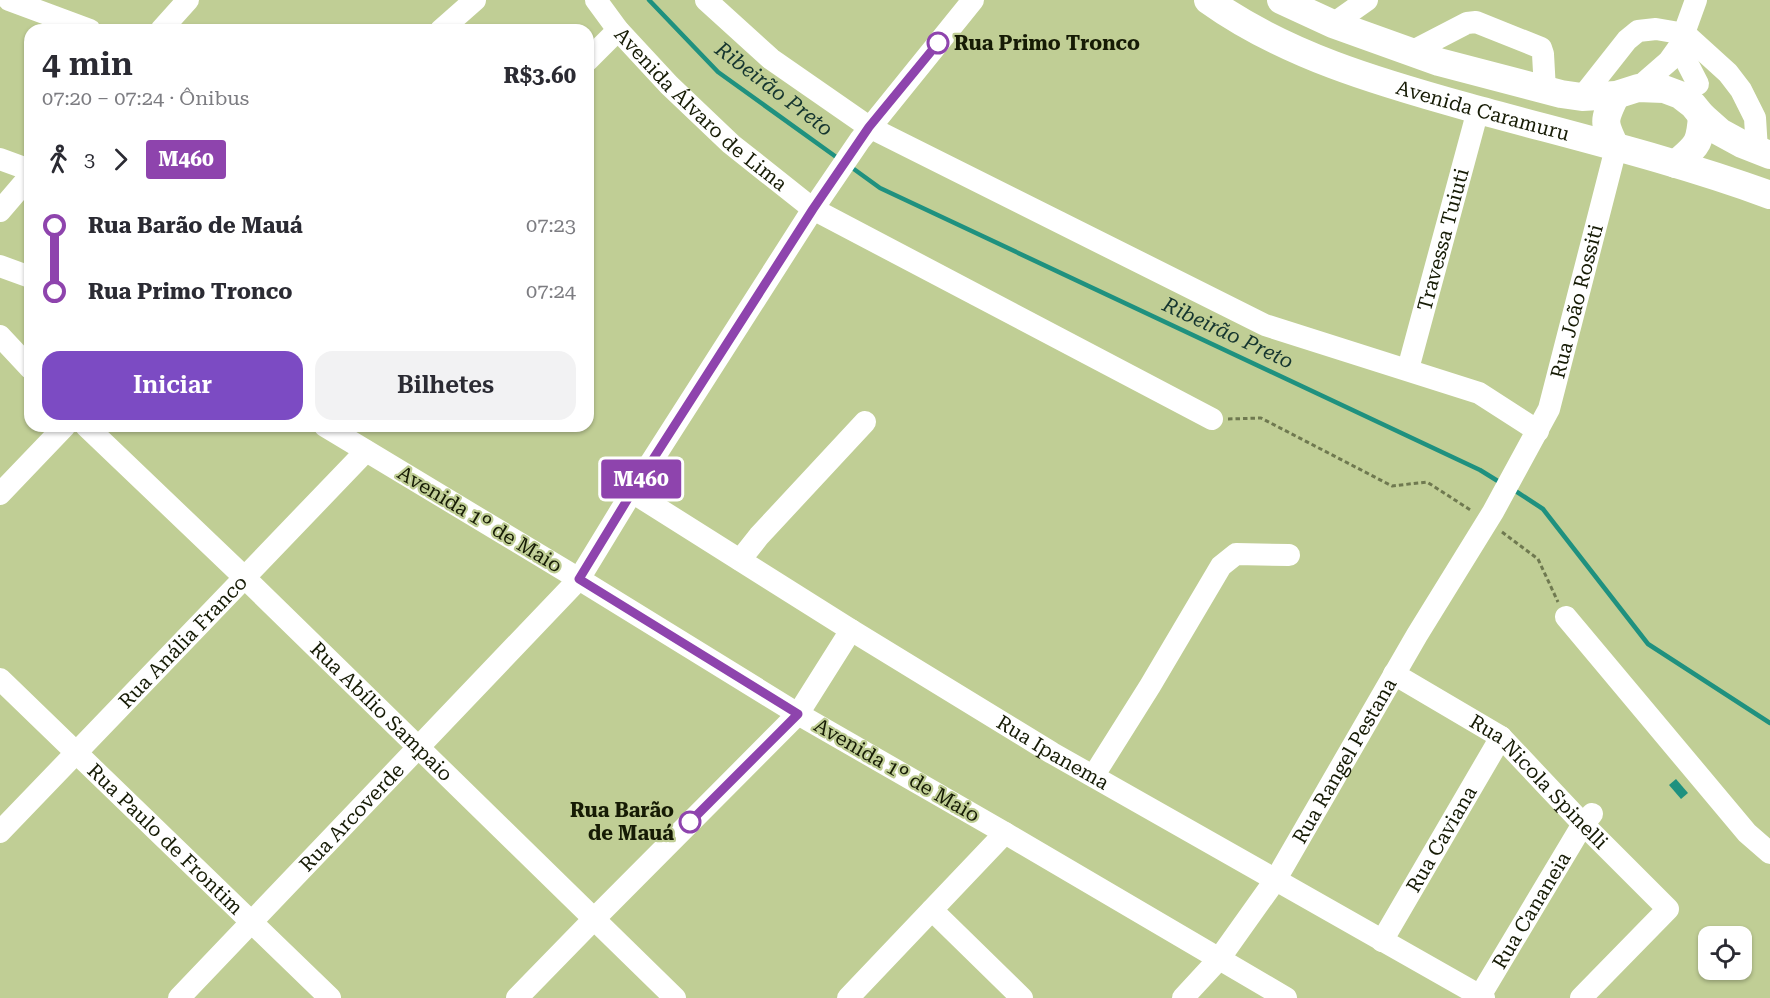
<!DOCTYPE html>
<html lang="pt">
<head>
<meta charset="utf-8">
<style>
  :root { --surface:#fff; --page:#f2f2f3; --text:#2b2b33; --muted:#7c7c81; --accent:#7c4bc3 }
  body { margin:0; font-family:"Roboto Serif",serif; background:var(--page); color:var(--text); height:100vh; display:flex; flex-direction:column; font-size:22px; white-space:nowrap }
  * { box-sizing:border-box; margin:0 }
  p { font-size:20px; color:var(--muted) }
  .icon { flex:none; width:33px; height:33px; fill:none; stroke:currentColor; stroke-width:2; stroke-linecap:round; stroke-linejoin:round }
  .map { position:relative; flex:1; overflow:hidden }
  .drawer { position:absolute; left:24px; top:24px; width:570px; height:408px; display:flex; flex-direction:column; background:var(--surface); border-radius:18px; box-shadow:0 2px 4px #0004 }
  .drawer>* { flex:none }
  .badge { padding:0 12px; border-radius:4px; font-size:21px; line-height:39px }
  .fabs { position:absolute; left:1698px; top:926px; display:grid; gap:12px }
  .fabs a { display:grid; place-items:center; width:54px; height:54px; border-radius:12px; background:var(--surface); box-shadow:0 2px 4px #0004; font-size:30px }
  .map>.badge { position:absolute; translate:-50% -50%; box-shadow:0 0 0 3px #fff }
  .legs { display:flex; align-items:center; gap:9px; height:66px; padding:0 18px; font-size:20px }
  .legs p { margin-inline-start:auto }
  .overview { display:flex; align-items:center; justify-content:space-between; height:102px; padding:0 18px }
  h1 { font-size:33px; font-weight:600; line-height:45px }
  .button { display:flex; gap:12px; margin-top:auto; padding:12px 18px }
  .button a { flex:1; height:69px; border-radius:18px; background:var(--accent); color:#fff; font-size:24px; font-weight:600; line-height:69px; text-align:center }
  .button a+a { background:var(--page); color:var(--text) }
  ul { padding:0 18px; list-style:none }
  li { display:flex; align-items:center; gap:21px; height:66px; font-size:22px }
  li i { display:grid; place-items:center; width:9px; height:100%; margin:0 8px; background:currentColor }
  li i::after { content:''; width:15px; height:15px; margin:-8px; border:4px solid; border-radius:50%; background:var(--surface) }
  li p { margin-inline-start:auto }
  li:first-child i { background:linear-gradient(#0000 50%,currentColor 0) }
  li:last-child i { background:linear-gradient(currentColor 50%,#0000 0) }
  .map>svg:first-child { display:block }
  .water { fill:#1f917f }
  .lines { fill:none; stroke-linecap:round; stroke-linejoin:round }
  .stream { stroke:#1f917f; stroke-width:4.5 }
  .path { stroke:#6f7950; stroke-width:3; stroke-dasharray:4.5 3; stroke-linecap:butt }
  .minor { stroke:#fff; stroke-width:22 }
  .major { stroke:#fff; stroke-width:28 }
  .line-1-casing { stroke:#fff; stroke-width:14 }
  .line-1 { stroke:#8e44ad; stroke-width:9 }
  .stop-1-dot { fill:#fff; stroke:#8e44ad; stroke-width:3 }
  .labels { text-anchor:middle; stroke-width:4.5; stroke-linejoin:round; paint-order:stroke }
  .stop-label { font-size:20px; font-weight:bold; fill:#161b05; stroke:#c0ce95; text-anchor:start }
  .street-label { font-size:20px; fill:#161b05; stroke:#c0ce95 }
  .water-label { font-size:21px; font-style:italic; fill:#15352f; stroke:#c0ce95 }
</style>
</head>
<body>
<div class="map">
<svg width="1770" height="998" viewBox="0 0 1770 998">
  <rect width="100%" height="100%" fill="#c0ce95"/>
  <path class="water" d="M1676,779L1688,793L1681,799L1669,785Z"/>
  <g class="lines">
    <g class="stream">
      <path d="M649,0L718,72L839,159"/>
      <path d="M851,167L880,188L1480,470L1501,483"/>
      <path d="M1514,490L1543,509L1648,644L1770,723"/>
    </g>
    <g class="path">
      <path d="M1228,419L1261,418L1392,486L1427,482L1472,511"/>
      <path d="M1502,532L1538,559L1558,602"/>
    </g>
    <g class="minor">
      <path d="M9,0L90,30"/>
      <path id="s1" d="M596,0L618,30L669,85L731,144L813,209L1212,419"/>
      <path d="M706,0L771,59L869,127L1265,325L1479,393L1538,431"/>
      <path d="M1333,24L1367,0"/>
      <path d="M161,30L188,0"/>
      <path d="M441,30L475,0"/>
      <path d="M1679,47L1698,84"/>
      <path d="M1411,52L1467,23L1476,22L1541,48L1543,54L1545,90"/>
      <path d="M588,60L618,30"/>
      <path d="M1638,88L1669,61L1679,47L1696,0"/>
      <path d="M1582,97L1627,40L1638,31L1656,29L1685,34L1728,73L1741,90L1755,118L1757,150"/>
      <path d="M0,159L30,170"/>
      <path d="M0,211L30,176"/>
      <path d="M0,266L30,277"/>
      <path d="M0,336L30,368"/>
      <path id="s2" d="M1408,369L1478,110"/>
      <path id="s3" d="M86,426L244,577L675,998"/>
      <path d="M325,426L579,579L798,714L1005,833L1286,998"/>
      <path id="s4" d="M632,492L851,630L1052,753L1484,998"/>
      <path d="M0,494L65,426"/>
      <path d="M740,560L759,536L865,422"/>
      <path d="M1566,617L1747,833L1770,853"/>
      <path id="s5" d="M1394,674L1501,737L1583,824L1668,909L1581,998"/>
      <path id="s6" d="M0,679L330,998"/>
      <path d="M1094,775L1150,686L1221,566L1236,554L1289,555"/>
      <path id="s7" d="M0,832L366,451"/>
      <path d="M932,910L1022,998"/>
      <path id="s8" d="M1382,941L1501,737"/>
      <path id="s9" d="M1480,996L1583,824L1592,814"/>
      <path id="s10" d="M179,998L579,579L632,492L813,209L860,140L973,0"/>
      <path d="M517,998L594,919L798,714L851,630"/>
      <path d="M848,998L1005,833"/>
      <path id="s11" d="M1183,998L1219,959L1276,879L1417,635L1493,512L1549,409L1616,148"/>
    </g>
    <g class="major">
      <path id="s12" d="M1208,0C1285,55 1378,82 1468,107C1569,135 1672,159 1770,195"/>
      <path d="M1281,0L1333,24L1439,62L1561,94L1582,97L1616,95L1638,88L1664,89L1680,95L1693,105L1702,116L1720,132L1742,144L1770,155"/>
      <path d="M1616,148C1603,122 1603,121 1616,95"/>
      <path d="M1676,164C1697,145 1700,145 1702,116"/>
    </g>
  </g>
  <g class="lines">
    <g class="line-1-casing">
      <path id="line-1" d="M690,822L798,714L579,579L632,492L813,209L869,127L938,43"/>
    </g>
    <use href="#line-1" class="line-1"/>
  </g>
  <g class="stop-1-dot">
    <circle cx="938" cy="43" r="10"/>
    <circle cx="690" cy="822" r="10"/>
  </g>
  <g class="labels">
    <g class="stop-label">
      <text x="954" y="50">Rua Primo Tronco</text>
      <text x="674" y="817" text-anchor="end">Rua Barão<tspan x="674" dy="23">de Mauá</tspan></text>
    </g>
    <g class="street-label">
      <text dy="7" stroke="none"><textPath href="#s1" startOffset="152">Avenida Álvaro de Lima</textPath></text>
      <text dy="7" stroke="none"><textPath href="#s12" startOffset="298">Avenida Caramuru</textPath></text>
      <text dy="7" stroke="none"><textPath href="#s2" startOffset="134">Travessa Tuiuti</textPath></text>
      <text dy="7" stroke="none"><textPath href="#s11" startOffset="806">Rua João Rossiti</textPath></text>
      <text transform="translate(480 519) rotate(31)" y="7">Avenida 1º de Maio</text>
      <text dy="7" stroke="none"><textPath href="#s7" startOffset="264">Rua Anália Franco</textPath></text>
      <text dy="7" stroke="none"><textPath href="#s3" startOffset="411">Rua Abílio Sampaio</textPath></text>
      <text dy="7" stroke="none"><textPath href="#s4" startOffset="495">Rua Ipanema</textPath></text>
      <text dy="7" stroke="none"><textPath href="#s11" startOffset="288">Rua Rangel Pestana</textPath></text>
      <text transform="translate(897 770) rotate(30)" y="7">Avenida 1º de Maio</text>
      <text dy="7" stroke="none"><textPath href="#s5" startOffset="182">Rua Nicola Spinelli</textPath></text>
      <text dy="7" stroke="none"><textPath href="#s10" startOffset="250">Rua Arcoverde</textPath></text>
      <text dy="7" stroke="none"><textPath href="#s6" startOffset="230">Rua Paulo de Frontim</textPath></text>
      <text dy="7" stroke="none"><textPath href="#s8" startOffset="118">Rua Caviana</textPath></text>
      <text dy="7" stroke="none"><textPath href="#s9" startOffset="100">Rua Cananeia</textPath></text>
    </g>
    <g class="water-label">
      <text transform="translate(774 89) rotate(37)" y="7">Ribeirão Preto</text>
      <text transform="translate(1228 333) rotate(25)" y="7">Ribeirão Preto</text>
    </g>
  </g>
</svg>
<div class="fabs">
<a><svg class="icon" aria-label="locate" viewBox="0 0 24 24"><circle cx="12" cy="12" r="6"/><path d="M12 2v4M12 18v4M2 12h4M18 12h4"/></svg></a>
</div>
<b class="badge" style="left:641px;top:479px;background:#8e44ad;color:#fff">M460</b>
<section class="drawer">
<div class="overview"><div><h1>4 min</h1><p>07:20 – 07:24 · Ônibus</p></div><b>R$3.60</b></div>
<div class="legs"><svg class="icon" aria-label="walk" viewBox="0 0 24 24"><circle cx="13" cy="4" r="2"/><path d="M13 8l-2 6 4 7M11 14l-3 7M7 12l3-4h3l4 4"/></svg>3<svg class="icon" aria-label="forward" viewBox="0 0 24 24"><path d="M9 5l7 7-7 7"/></svg><b class="badge" style="background:#8e44ad;color:#fff">M460</b></div>
<ul>
<li><i style="color:#8e44ad"></i><b>Rua Barão de Mauá</b><p>07:23</p></li>
<li><i style="color:#8e44ad"></i><b>Rua Primo Tronco</b><p>07:24</p></li>
</ul>
<div class="button"><a>Iniciar</a><a>Bilhetes</a></div>
</section>
</div>
</body>
</html>
